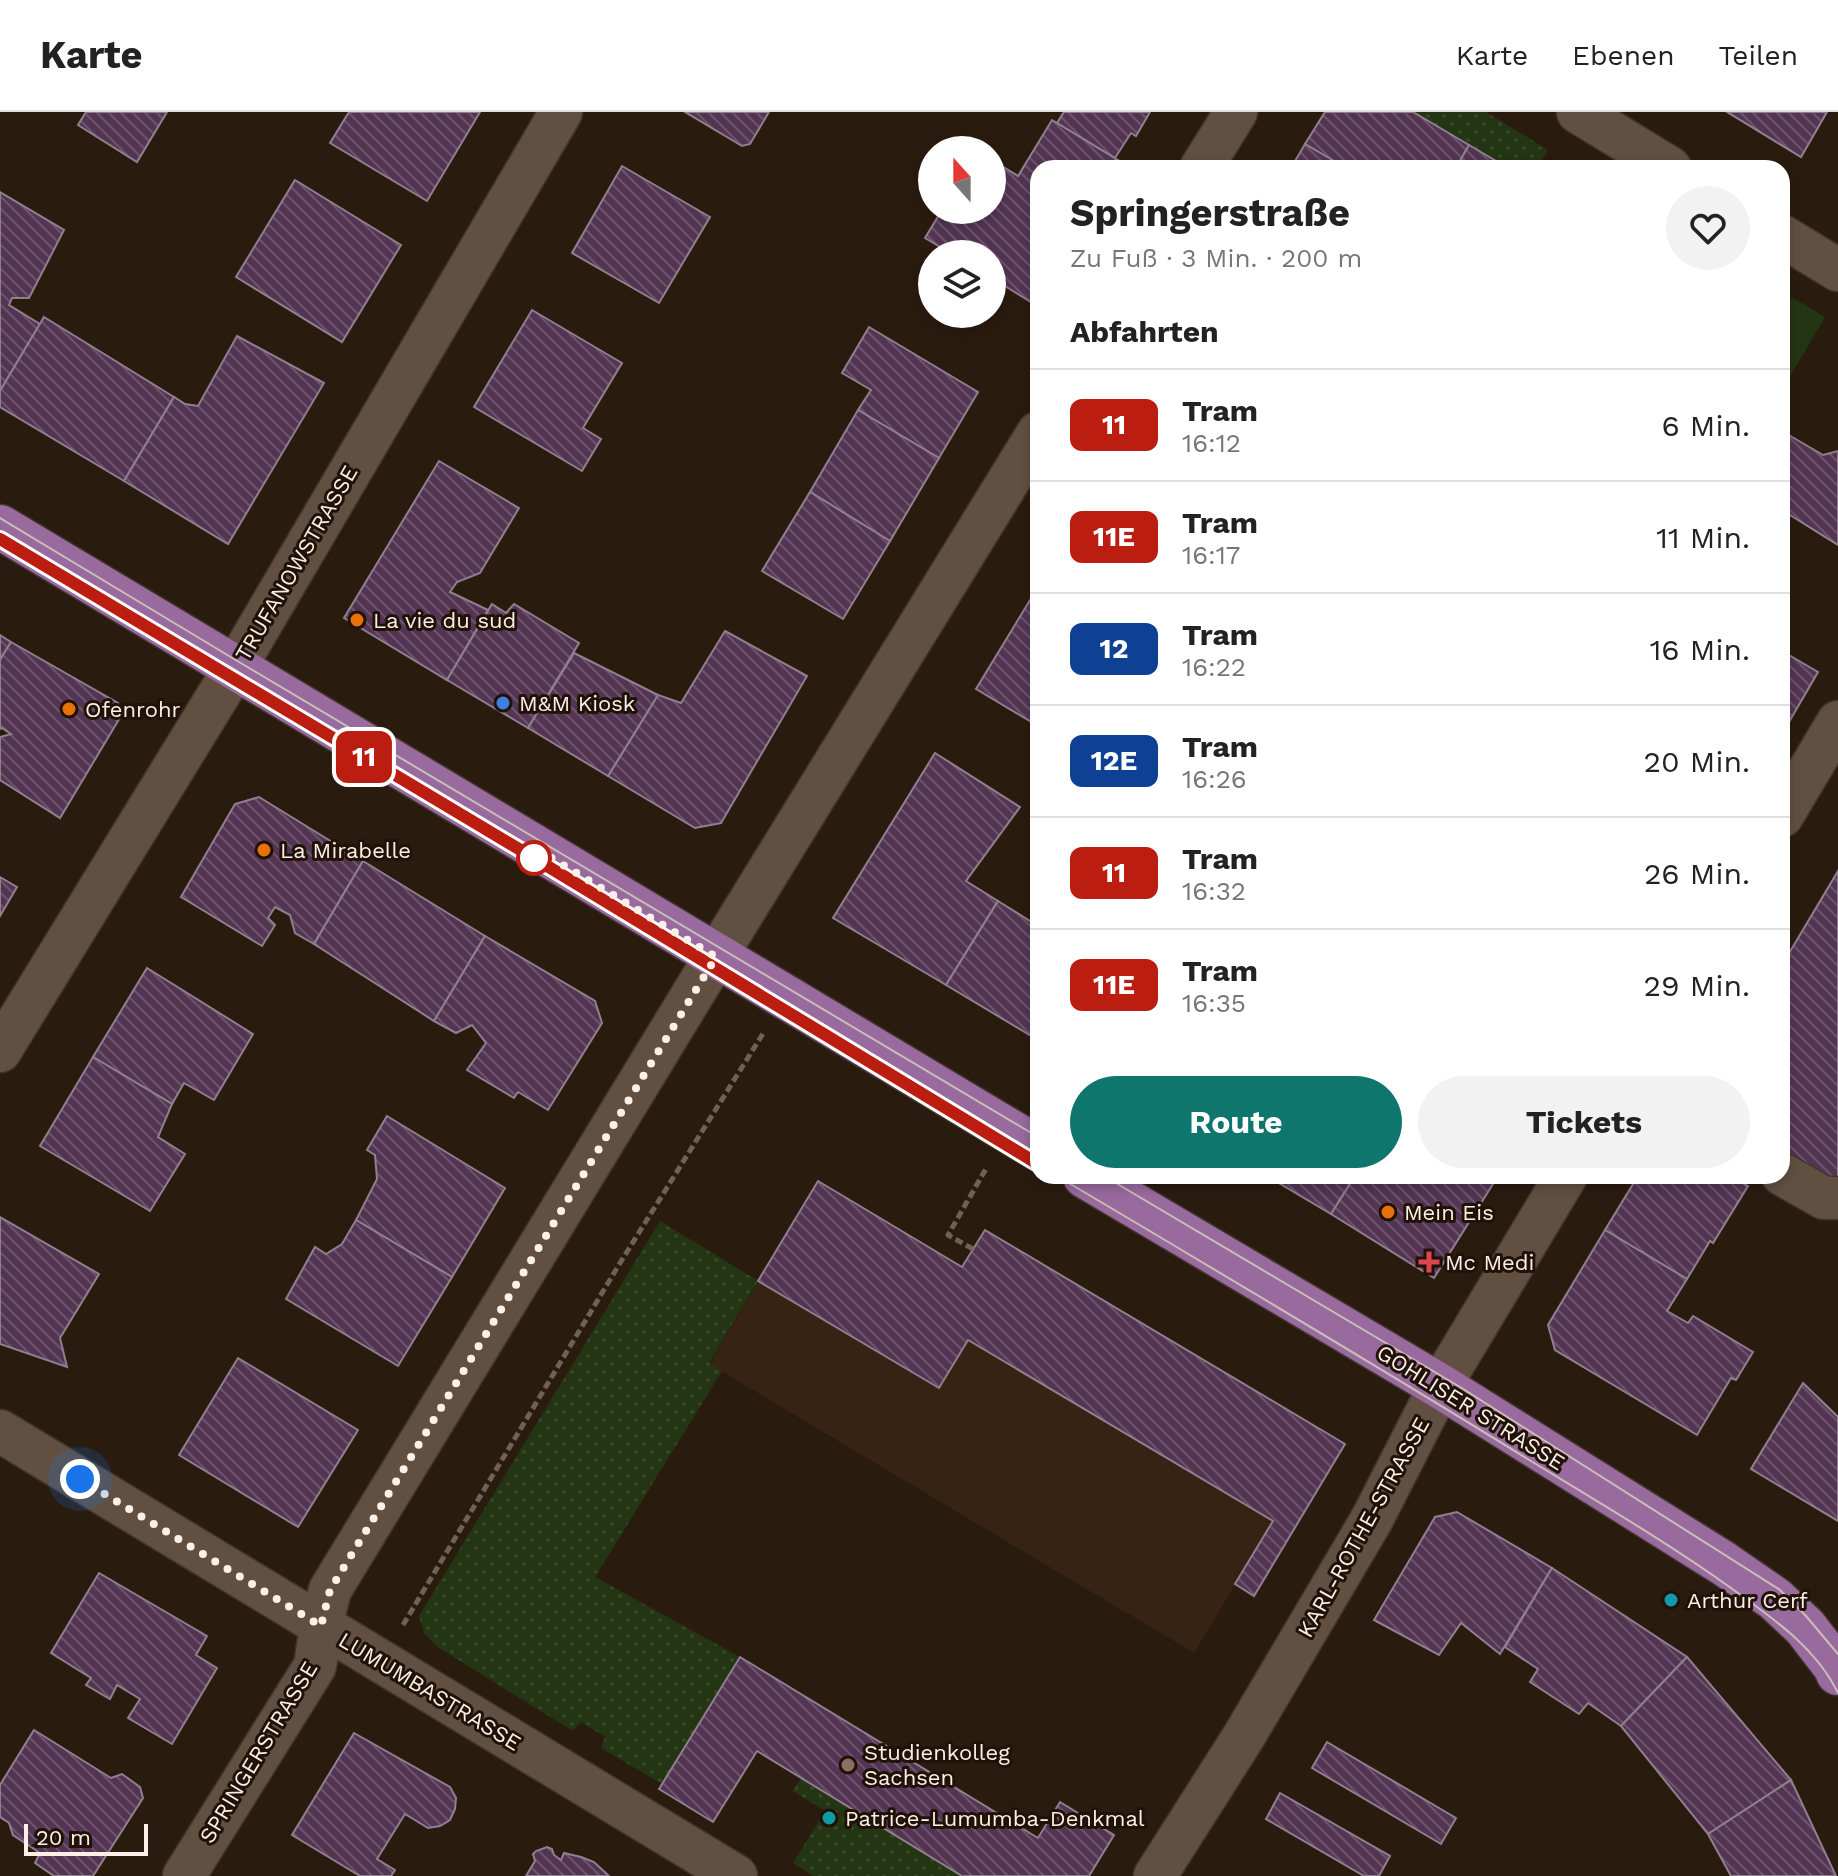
<!DOCTYPE html>
<html lang="de">
<head>
<meta charset="utf-8">
<style>
  :root { --surface:#fff; --page:#f2f2f2; --text:#222; --muted:#767676; --line:#e0e0e0; --accent:#0f766e }
  body { margin:0; font-family:"Work Sans",sans-serif; background:var(--page); color:var(--text); height:100vh; display:flex; flex-direction:column; font-size:30px; white-space:nowrap }
  * { box-sizing:border-box; margin:0 }
  p { font-size:26px; color:var(--muted) }
  .icon { flex:none; width:44px; height:44px; fill:none; stroke:currentColor; stroke-width:2; stroke-linecap:round; stroke-linejoin:round }
  .map { position:relative; flex:1; overflow:hidden }
  .sheet { position:absolute; left:1030px; top:48px; width:760px; height:1024px; display:flex; flex-direction:column; background:var(--surface); border-radius:24px; box-shadow:0 4px 12px #0003 }
  .sheet>* { flex:none }
  .badge { padding:0 16px; border-radius:12px; font-size:28px; line-height:52px }
  .needle { width:52px; rotate:339deg }
  .tools { position:absolute; left:918px; top:24px; display:grid; gap:16px }
  .tools a { display:grid; place-items:center; width:88px; height:88px; border-radius:50%; background:var(--surface); box-shadow:0 4px 12px #0003; font-size:40px }
  .scale { position:absolute; left:24px; bottom:20px; width:124px; box-sizing:border-box; padding-left:8px; border:4px solid #faf0e8; border-top:0; font-size:22px; line-height:28px; white-space:nowrap; color:#faf0e8; -webkit-text-stroke:6px #201207; paint-order:stroke }
  .you { position:absolute; width:40px; height:40px; margin:-20px; border:6px solid #fff; border-radius:50%; background:#1a73e8; box-shadow:0 0 0 12px #1a73e833 }
  .map>.badge { position:absolute; translate:-50% -50%; box-shadow:0 0 0 4px #fff }
  h2 { padding:0 40px; font-size:30px; line-height:72px }
  .round { display:grid; place-items:center; flex:none; width:84px; height:84px; border-radius:42px; background:var(--page) }
  .headline { display:flex; align-items:center; justify-content:space-between; height:136px; padding:0 40px }
  h1 { font-size:38px; font-weight:700; line-height:60px }
  .action { display:flex; gap:16px; margin-top:auto; padding:16px 40px }
  .action a { flex:1; height:92px; border-radius:48px; background:var(--accent); color:#fff; font-size:32px; font-weight:700; line-height:92px; text-align:center }
  .action a+a { background:var(--page); color:var(--text) }
  ul { padding:0; list-style:none }
  li { display:flex; align-items:center; gap:24px; height:112px; padding:0 40px; border-top:2px solid var(--line) }
  li div { flex:1 }
  li b { display:block; font-size:30px }
  li em { font-style:normal }
  li .badge { min-width:88px; font-weight:700; text-align:center }
  header { display:flex; align-items:center; gap:48px; box-sizing:border-box; height:112px; padding:0 40px; background:var(--surface); border-bottom:2px solid var(--line) }
  header strong { font-size:38px }
  nav { display:flex; gap:44px; margin-inline-start:auto; font-size:28px }
  .map>svg:first-child { display:block }
  .built { fill:#372313 }
  .grass { fill:url(#grass-dots) }
  .garden { fill:#233513 }
  .building { fill:url(#building-back-hatch); stroke:#907f8f; stroke-width:2 }
  .lines { fill:none; stroke-linecap:round; stroke-linejoin:round }
  .minor-casing { stroke:#40352e; stroke-width:45 }
  .major-casing { stroke:#40352e; stroke-width:47 }
  .path { stroke:#6e6156; stroke-width:5; stroke-dasharray:8 4; stroke-linecap:butt }
  .minor { stroke:#615042; stroke-width:42 }
  .major { stroke:#996a9e; stroke-width:44 }
  .tram { stroke:#cabfb6; stroke-width:2 }
  .line-casing { stroke:#fff; stroke-width:18 }
  .line { stroke:#bb1e10; stroke-width:12 }
  .walk { stroke:#faf0e8; stroke-width:8; stroke-dasharray:0 14.4 }
  .food-dot { fill:#e8710a; stroke:#201207; stroke-width:3 }
  .shop-dot { fill:#3f7fe0; stroke:#201207; stroke-width:3 }
  .stop-dot { fill:#fff; stroke:#bb1e10; stroke-width:4 }
  .health-dot { fill:#e0444e; stroke:#201207; stroke-width:3 }
  .culture-dot { fill:#0f9aa8; stroke:#201207; stroke-width:3 }
  .education-dot { fill:#8d6e63; stroke:#201207; stroke-width:3 }
  .labels { text-anchor:middle; stroke-width:6; stroke-linejoin:round; paint-order:stroke }
  .street-label { font-size:22px; fill:#faf0e8; stroke:#201207 }
  .poi-label { font-size:22px; fill:#faf0e8; stroke:#201207; text-anchor:start }
</style>
</head>
<body>
<header>
<strong>Karte</strong>
<nav><a>Karte</a><a>Ebenen</a><a>Teilen</a></nav>
</header>
<div class="map">
<svg width="1838" height="1764" viewBox="0 0 1838 1764">
  <defs>
    <pattern id="grass-dots" width="8" height="8" patternUnits="userSpaceOnUse" patternTransform="scale(2)"><rect width="8" height="8" fill="#233513"/><path d="M2 2h.1M6 6h.1" fill="none" stroke="#39492a" stroke-width="1.8" stroke-linecap="round"/></pattern>
    <pattern id="building-back-hatch" width="6" height="6" patternUnits="userSpaceOnUse" patternTransform="scale(2)"><rect width="6" height="6" fill="#533553"/><path d="M-1 5l2 2M0 0l6 6M5-1l2 2" fill="none" stroke="#6d536c"/></pattern>
  </defs>
  <rect width="100%" height="100%" fill="#2a1b0f"/>
  <path class="built" d="M818,1069L962,1155L985,1118L1345,1332L1254,1484L1235,1473L1194,1541L709,1252Z"/>
  <g class="grass">
    <path d="M1416,0H1486L1548,38L1537,56H1508L1415,1Z"/>
    <path d="M660,1109L758,1169L709,1251L722,1259L595,1465L740,1545L662,1672L601,1636L605,1625L581,1610L573,1619L436,1534L424,1521L419,1504Z"/>
    <path d="M801,1666L962,1764H813L793,1751L825,1699L793,1679Z"/>
  </g>
  <path class="garden" d="M1792,185L1825,205L1782,278V203Z"/>
  <g class="building">
    <path d="M86,0H167L137,50L78,13Z"/>
    <path d="M349,0H480L427,89L330,31Z"/>
    <path d="M685,0H769L750,32L742,34Z"/>
    <path d="M1064,0H1150L1136,24L1131,21L1115,46L1057,11Z"/>
    <path d="M1325,0H1413L1469,33L1456,56H1346L1305,32Z"/>
    <path d="M1727,0H1827L1801,45Z"/>
    <path d="M1052,8L1121,50L1118,56H1038V186L1034,192L992,166V142H952L925,126L942,98H992V48L1018,64Z"/>
    <path d="M1305,32L1346,56H1291Z"/>
    <path d="M1469,33L1508,56H1456Z"/>
    <path d="M622,54L710,105L659,191L572,141Z"/>
    <path d="M295,68L401,133L342,230L236,165Z"/>
    <path d="M0,80L64,118L29,186H12L9,193L40,212L0,279Z"/>
    <path d="M532,198L622,251L583,316L601,327L582,359L474,295Z"/>
    <path d="M44,205L174,285L124,369L0,295V279Z"/>
    <path d="M869,215L978,280L939,346L858,298L871,278L842,261Z"/>
    <path d="M237,224L324,271L228,432L124,369L174,285L185,292L198,294Z"/>
    <path d="M858,298L939,346L890,429L810,380Z"/>
    <path d="M1787,322L1823,343L1838,339V433L1782,398V330Z"/>
    <path d="M439,349L519,396L480,461L457,470L450,480L488,498L447,568L344,506Z"/>
    <path d="M810,380L890,429L843,507L762,459Z"/>
    <path d="M1038,475V614L976,577Z"/>
    <path d="M492,492L506,501L514,492L579,531L528,616L447,568Z"/>
    <path d="M725,519L807,564L721,711L695,716L608,664L658,583L681,591Z"/>
    <path d="M0,523L11,530L0,548Z"/>
    <path d="M11,530L118,591L122,597L121,604L60,706L0,668V625L11,622L2,616L0,617V548Z"/>
    <path d="M1782,539L1818,560L1782,622Z"/>
    <path d="M574,541L658,583L608,664L528,616Z"/>
    <path d="M935,641L1020,695L966,769L998,789L946,873L833,806Z"/>
    <path d="M259,685L363,749L314,832L295,821L290,803L275,795L268,806L275,813L262,834L181,785L235,692Z"/>
    <path d="M363,749L485,824L434,909L314,832Z"/>
    <path d="M1838,759V1072L1782,1039V853Z"/>
    <path d="M0,765L17,775L0,804Z"/>
    <path d="M998,789L1038,814V928L946,873Z"/>
    <path d="M485,824L595,889L602,911L548,998L518,980L514,986L467,958L486,931L472,913L456,921L434,909Z"/>
    <path d="M147,856L253,922L214,988L184,971L172,992L93,945Z"/>
    <path d="M93,945L172,992L158,1025L185,1042L150,1099L40,1034Z"/>
    <path d="M387,1004L505,1076L452,1165L356,1108L377,1067L375,1043L367,1038Z"/>
    <path d="M1267,1064H1355L1331,1102Z"/>
    <path d="M1355,1064H1498L1434,1166L1331,1102Z"/>
    <path d="M1638,1064H1735L1734,1066L1748,1074L1713,1131L1710,1129L1687,1167L1605,1118Z"/>
    <path d="M818,1069L962,1155L985,1118L1345,1332L1254,1484L1235,1472L1273,1409L968,1228L939,1276L758,1169Z"/>
    <path d="M0,1105L99,1162L60,1226L67,1255L0,1232Z"/>
    <path d="M356,1108L452,1165L398,1254L286,1187L315,1135L326,1142L342,1132Z"/>
    <path d="M1605,1118L1687,1167L1667,1199L1688,1211L1693,1204L1753,1240L1736,1268L1731,1266L1697,1323L1555,1238L1548,1213Z"/>
    <path d="M238,1246L358,1318L298,1415L179,1343Z"/>
    <path d="M1803,1271L1838,1305V1409L1751,1357Z"/>
    <path d="M1457,1400L1552,1456L1500,1542L1461,1511L1439,1543L1374,1508L1435,1405Z"/>
    <path d="M1552,1456L1687,1545L1621,1614L1588,1591L1579,1602L1530,1570L1538,1557L1505,1535Z"/>
    <path d="M99,1461L207,1524L196,1543L217,1556L172,1632L128,1606L140,1587L117,1573L110,1587L86,1573L91,1566L51,1541Z"/>
    <path d="M740,1545L1038,1726L1060,1690L1114,1723L1089,1764H962L757,1639L713,1710L659,1677Z"/>
    <path d="M1687,1545L1791,1668L1708,1722L1621,1614Z"/>
    <path d="M34,1618L111,1666L122,1662L140,1675L143,1686L93,1764H54L35,1751L40,1741L13,1723L9,1711L0,1705V1673Z"/>
    <path d="M354,1621L450,1675L456,1686L455,1697L450,1708L440,1714L428,1716L405,1702L377,1747L395,1758L391,1764H360L292,1723Z"/>
    <path d="M1327,1630L1456,1706L1441,1732L1312,1656Z"/>
    <path d="M1791,1668L1836,1764H1731L1708,1722Z"/>
    <path d="M1280,1681L1390,1744L1379,1764H1364L1266,1707Z"/>
    <path d="M547,1735L552,1737L554,1743L561,1748L564,1741L581,1745L594,1750L609,1764H526L535,1749L533,1742L536,1739Z"/>
  </g>
  <g class="lines">
    <g class="minor-casing">
      <g id="minor">
        <path d="M1578,0L1670,56"/>
        <path d="M1201,56L1236,0"/>
        <path d="M1782,124L1838,158"/>
        <path d="M1782,704L1838,610"/>
        <path d="M0,939L235,556L561,0"/>
        <path d="M1782,1062L1824,1086H1838"/>
        <path d="M0,1319L736,1764"/>
        <path d="M184,1764L315,1554L321,1514L330,1478L710,854L1038,321"/>
        <path d="M1155,1764L1244,1624L1372,1407L1440,1274L1566,1064"/>
      </g>
    </g>
    <g class="major-casing">
      <g id="major">
        <path d="M0,415L1038,1036"/>
        <path d="M1085,1064L1440,1274L1723,1451L1775,1487L1805,1515L1835,1554L1838,1561"/>
      </g>
    </g>
    <g class="path">
      <path d="M973,1137L948,1123L987,1055"/>
      <path d="M403,1513L620,1151L764,920"/>
    </g>
    <use href="#minor" class="minor"/>
    <use href="#major" class="major"/>
    <g class="tram">
      <path d="M0,406L239,550L1038,1025"/>
      <path d="M0,427L534,746L1038,1052"/>
      <path d="M1057,1064C1214,1157 1371,1250 1526,1346C1595,1388 1665,1429 1731,1476C1771,1505 1816,1535 1838,1581"/>
      <path d="M1104,1064L1460,1275L1780,1478L1806,1504L1838,1542"/>
    </g>
  </g>
  <g class="lines">
    <g class="line-casing">
      <path id="line" d="M0,427L534,746L1038,1052"/>
    </g>
    <use href="#line" class="line"/>
    <path class="walk" d="M80,1367L321,1514L330,1478L716,845L540,739L534,746"/>
  </g>
  <g class="food-dot">
    <circle cx="357" cy="508" r="8"/>
    <circle cx="69" cy="597" r="8"/>
    <circle cx="264" cy="738" r="8"/>
    <circle cx="1388" cy="1100" r="8"/>
  </g>
  <circle class="shop-dot" cx="503" cy="591" r="8"/>
  <circle class="stop-dot" cx="534" cy="746" r="16"/>
  <path class="health-dot" d="M1425 1138h8v8h8v8h-8v8h-8v-8h-8v-8h8z"/>
  <g class="culture-dot">
    <circle cx="1671" cy="1488" r="8"/>
    <circle cx="829" cy="1706" r="8"/>
  </g>
  <circle class="education-dot" cx="848" cy="1653" r="8"/>
  <g class="labels">
    <g class="street-label">
      <text transform="translate(296 451) rotate(-60)" y="8">TRUFANOWSTRASSE</text>
      <text transform="translate(1471 1295) rotate(32)" y="8">GOHLISER STRASSE</text>
      <text transform="translate(1363 1415) rotate(-61)" y="8">KARL-ROTHE-STRASSE</text>
      <text transform="translate(430 1579) rotate(31)" y="8">LUMUMBASTRASSE</text>
      <text transform="translate(258 1640) rotate(-59)" y="8">SPRINGERSTRASSE</text>
    </g>
    <g class="poi-label">
      <text x="373" y="516">La vie du sud</text>
      <text x="519" y="599">M&amp;M Kiosk</text>
      <text x="85" y="605">Ofenrohr</text>
      <text x="280" y="746">La Mirabelle</text>
      <text x="1404" y="1108">Mein Eis</text>
      <text x="1445" y="1158">Mc Medi</text>
      <text x="1687" y="1496">Arthur Cerf</text>
      <text x="864" y="1648">Studienkolleg<tspan x="864" dy="25">Sachsen</tspan></text>
      <text x="845" y="1714">Patrice-Lumumba-Denkmal</text>
    </g>
  </g>
</svg>
<div class="tools">
<a><svg class="needle" viewBox="-14 -14 28 28"><path d="M0-13l5 13h-10z" fill="#e53935"/><path d="M0 13l5-13h-10z" fill="#767676"/></svg></a>
<a><svg class="icon" aria-label="layers" viewBox="0 0 24 24"><path d="M12 4l9 5-9 5-9-5zM3 14l9 5 9-5"/></svg></a>
</div>
<div class="scale">20 m</div>
<div class="you" style="left:80px;top:1367px"></div>
<b class="badge" style="left:364px;top:645px;background:#bb1e10;color:#fff">11</b>
<section class="sheet">
<div class="headline"><div><h1>Springerstraße</h1><p>Zu Fuß · 3 Min. · 200 m</p></div><a class="round"><svg class="icon" aria-label="heart" viewBox="0 0 24 24"><path d="M12 20l-8-8c-3-5 5-10 8-4 3-6 11-1 8 4z"/></svg></a></div>
<h2>Abfahrten</h2>
<ul>
<li><span class="badge" style="background:#bb1e10;color:#fff">11</span><div><b>Tram</b><p>16:12</p></div><em>6 Min.</em></li>
<li><span class="badge" style="background:#bb1e10;color:#fff">11E</span><div><b>Tram</b><p>16:17</p></div><em>11 Min.</em></li>
<li><span class="badge" style="background:#0e4094;color:#fff">12</span><div><b>Tram</b><p>16:22</p></div><em>16 Min.</em></li>
<li><span class="badge" style="background:#0e4094;color:#fff">12E</span><div><b>Tram</b><p>16:26</p></div><em>20 Min.</em></li>
<li><span class="badge" style="background:#bb1e10;color:#fff">11</span><div><b>Tram</b><p>16:32</p></div><em>26 Min.</em></li>
<li><span class="badge" style="background:#bb1e10;color:#fff">11E</span><div><b>Tram</b><p>16:35</p></div><em>29 Min.</em></li>
</ul>
<div class="action"><a>Route</a><a>Tickets</a></div>
</section>
</div>
</body>
</html>
